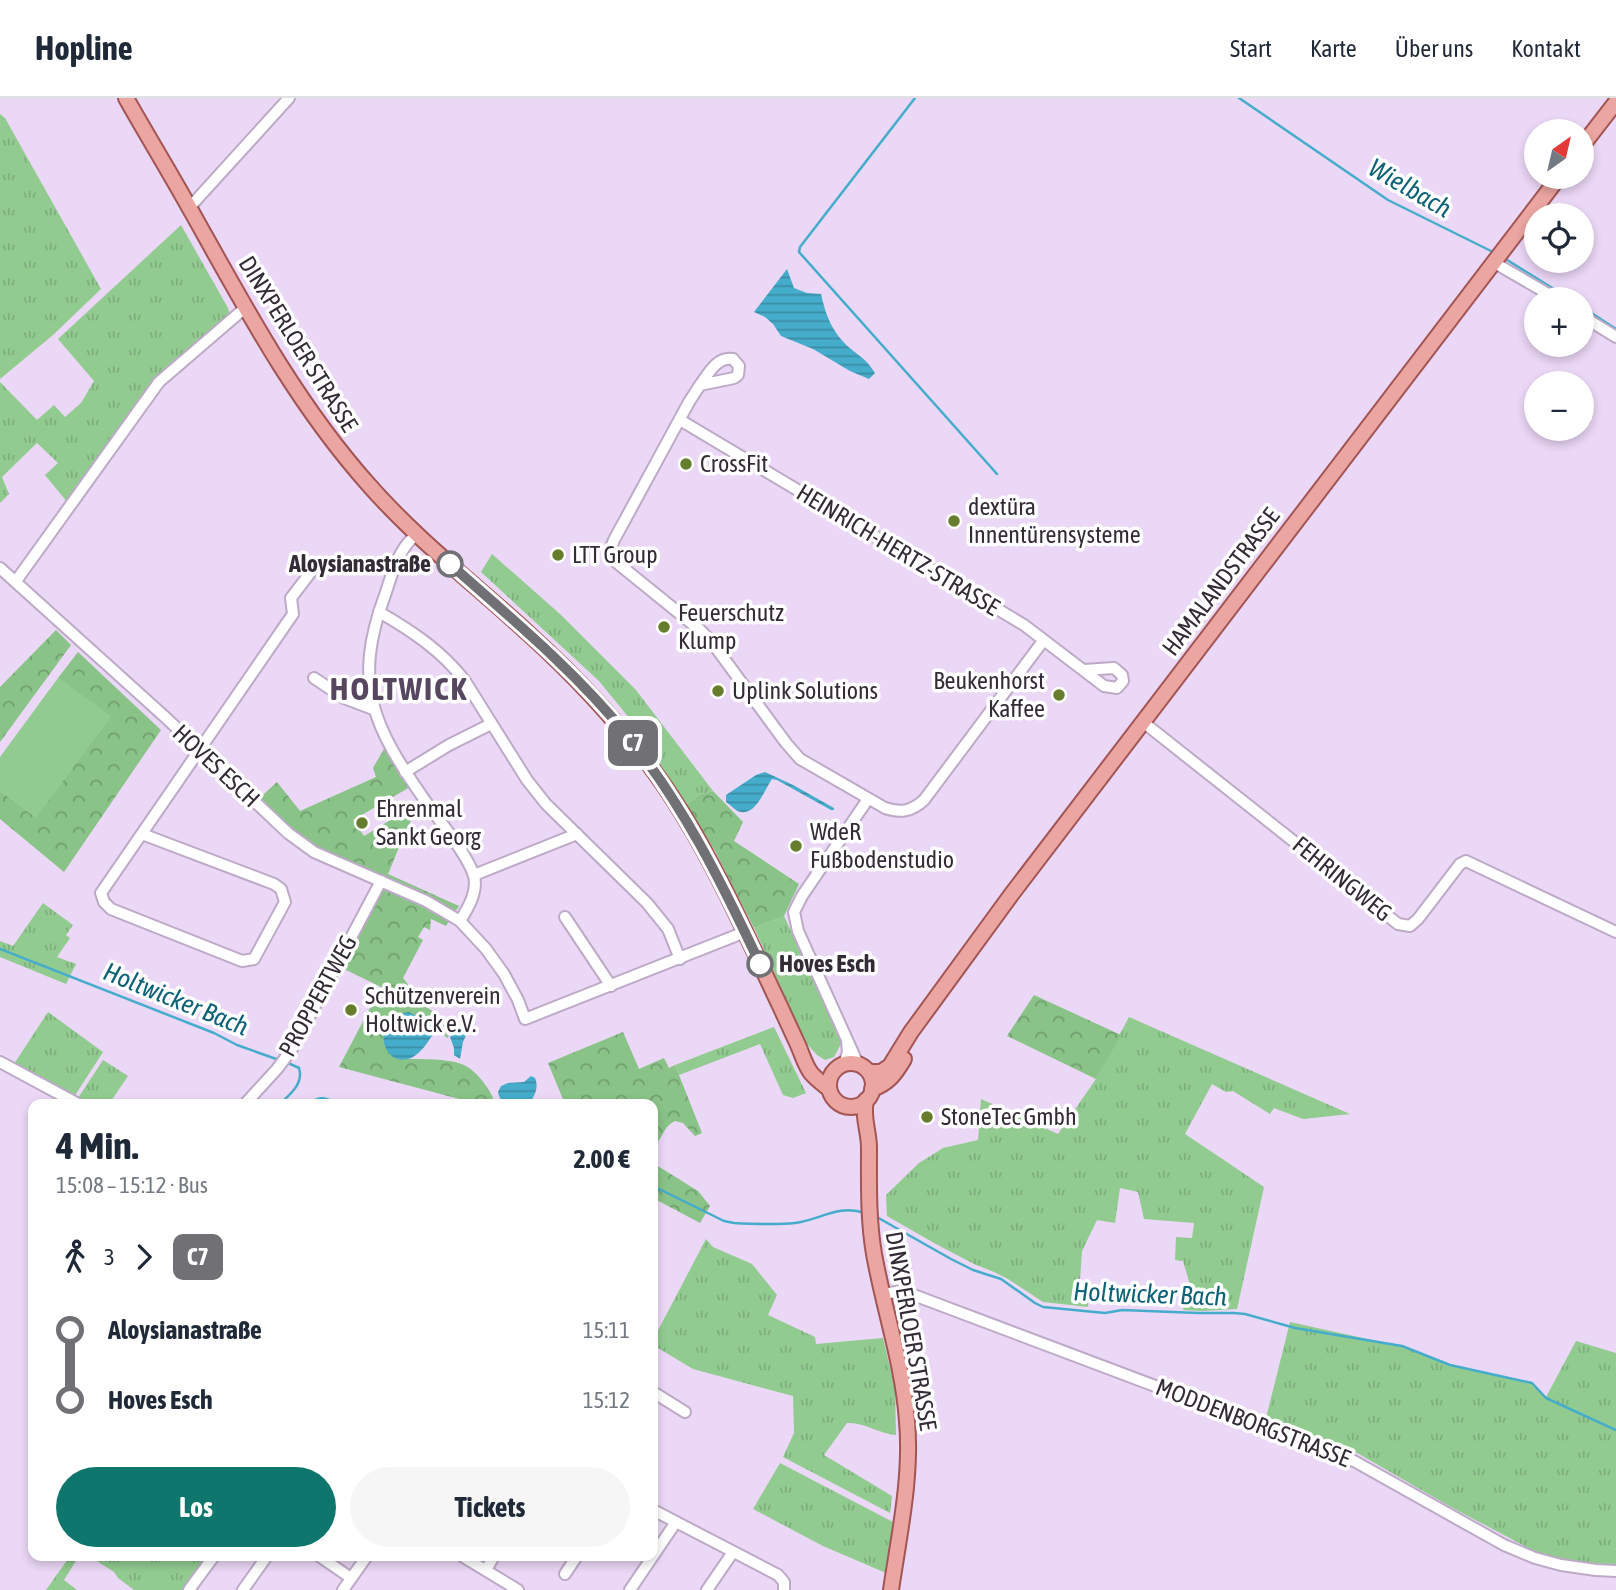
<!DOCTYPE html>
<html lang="de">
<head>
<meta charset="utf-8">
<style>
  :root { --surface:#fff; --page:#f6f6f7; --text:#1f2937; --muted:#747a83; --line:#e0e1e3; --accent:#0f766e }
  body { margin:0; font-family:"Asap Condensed",sans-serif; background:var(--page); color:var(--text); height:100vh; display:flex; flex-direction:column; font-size:26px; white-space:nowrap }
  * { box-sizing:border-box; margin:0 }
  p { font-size:23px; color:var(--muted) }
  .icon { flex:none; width:38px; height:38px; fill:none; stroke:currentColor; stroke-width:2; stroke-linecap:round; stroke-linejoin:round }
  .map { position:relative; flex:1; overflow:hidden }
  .panel { position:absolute; left:28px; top:1001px; width:630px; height:462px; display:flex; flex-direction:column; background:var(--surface); border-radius:14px; box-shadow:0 4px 10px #0003 }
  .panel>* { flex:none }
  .badge { padding:0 14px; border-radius:10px; font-size:24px; line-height:46px }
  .needle { width:46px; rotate:34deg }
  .controls { position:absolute; left:1524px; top:21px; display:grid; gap:14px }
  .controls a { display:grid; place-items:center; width:70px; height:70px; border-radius:50%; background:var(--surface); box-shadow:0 4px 10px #0003; font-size:35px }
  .map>.badge { position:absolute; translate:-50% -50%; box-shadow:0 0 0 4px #fff }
  .legs { display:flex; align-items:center; gap:10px; height:77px; padding:0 28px; font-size:23px }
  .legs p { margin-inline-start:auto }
  .summary { display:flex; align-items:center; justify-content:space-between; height:119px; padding:0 28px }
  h1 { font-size:38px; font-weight:700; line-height:52px }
  .primary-button { display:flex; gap:14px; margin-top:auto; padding:14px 28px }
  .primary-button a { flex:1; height:80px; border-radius:42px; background:var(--accent); color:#fff; font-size:28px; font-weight:700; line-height:80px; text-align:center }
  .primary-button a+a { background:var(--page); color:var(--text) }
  ul { padding:0 28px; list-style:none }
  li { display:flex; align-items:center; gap:24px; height:70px; font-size:26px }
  li i { display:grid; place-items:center; width:10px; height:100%; margin:0 9px; background:currentColor }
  li i::after { content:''; width:18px; height:18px; margin:-9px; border:5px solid; border-radius:50%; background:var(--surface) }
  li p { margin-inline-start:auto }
  li:first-child i { background:linear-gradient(#0000 50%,currentColor 0) }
  li:last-child i { background:linear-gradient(currentColor 50%,#0000 0) }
  header { display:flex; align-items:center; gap:42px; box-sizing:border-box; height:98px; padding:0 35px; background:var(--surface); border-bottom:2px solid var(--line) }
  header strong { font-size:33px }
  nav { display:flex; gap:38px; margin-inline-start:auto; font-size:24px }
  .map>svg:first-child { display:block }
  .grass { fill:url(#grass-tufts) }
  .forest { fill:url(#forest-crowns) }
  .garden { fill:#92cb90 }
  .water { fill:url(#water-rules) }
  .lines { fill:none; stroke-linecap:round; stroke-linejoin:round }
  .stream { stroke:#45adcb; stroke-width:2.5 }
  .minor-casing { stroke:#bdaac7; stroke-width:14 }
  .major-casing { stroke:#a25554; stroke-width:18 }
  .minor { stroke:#fff; stroke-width:10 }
  .major { stroke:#eba6a1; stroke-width:14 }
  .line-1-casing { stroke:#fff; stroke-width:16 }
  .line-1 { stroke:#707075; stroke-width:10 }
  .poi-dot { fill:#667d2e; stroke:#fff; stroke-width:2.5 }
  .stop-1-dot { fill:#fff; stroke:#707075; stroke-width:3.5 }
  .labels { text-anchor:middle; stroke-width:7; stroke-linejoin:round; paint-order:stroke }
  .street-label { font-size:24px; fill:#332c37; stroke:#fff }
  .poi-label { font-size:24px; fill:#332c37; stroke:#fff; text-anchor:start }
  .stop-label { font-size:24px; font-weight:bold; fill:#332c37; stroke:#fff; text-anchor:end }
  .water-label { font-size:26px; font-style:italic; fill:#0d6277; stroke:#fff }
  .district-label { font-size:32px; font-weight:bold; letter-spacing:2px; fill:#56465f; stroke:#fff }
</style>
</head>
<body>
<header>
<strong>Hopline</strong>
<nav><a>Start</a><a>Karte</a><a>Über uns</a><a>Kontakt</a></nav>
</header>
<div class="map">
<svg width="1616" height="1492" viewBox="0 0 1616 1492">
  <defs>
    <pattern id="grass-tufts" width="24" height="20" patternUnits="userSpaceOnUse" patternTransform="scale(1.75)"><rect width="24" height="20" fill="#92cb90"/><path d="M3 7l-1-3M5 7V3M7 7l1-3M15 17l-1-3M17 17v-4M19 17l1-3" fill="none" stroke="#7eae7d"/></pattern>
    <pattern id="forest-crowns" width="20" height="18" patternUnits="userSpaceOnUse" patternTransform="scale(1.75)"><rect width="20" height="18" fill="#89c387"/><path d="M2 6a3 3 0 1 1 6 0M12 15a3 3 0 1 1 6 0" fill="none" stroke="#719f6f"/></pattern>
    <pattern id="water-rules" width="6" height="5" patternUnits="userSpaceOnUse" patternTransform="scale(1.75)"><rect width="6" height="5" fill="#45adcb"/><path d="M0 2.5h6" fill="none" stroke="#3a8da6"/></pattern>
  </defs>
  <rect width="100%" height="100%" fill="#ebd7f6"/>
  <g class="grass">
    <path d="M0,16L5,20L101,191L53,237L0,281Z"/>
    <path d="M181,127L228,210L230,218L154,285L68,405L45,377L58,365L37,345L2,379L9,396L0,405V284L37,322L54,307L65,319L81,305L94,283L58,241Z"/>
    <path d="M492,456L560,516L636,592L713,693L699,697L686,707L638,631L599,583L481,474Z"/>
    <path d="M43,805L73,827L66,837L70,840L57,859L76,866L66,886L0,859V843L13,848Z"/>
    <path d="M784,818L842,944L834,959L825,962L817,957L806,945L754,830Z"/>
    <path d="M48,914L103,954L74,999L12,969Z"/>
    <path d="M1129,919L1350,1016L1303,1021L1274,1010L1270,1016L1233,993L1226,994L1212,986L1185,1036L1264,1089L1237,1211L1201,1213L1183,1212L1190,1187L1183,1163L1175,1162L1176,1139L1192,1140L1194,1125L1144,1121L1138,1094L1120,1090L1115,1125L1097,1122L1082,1153L1080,1183H1090L1088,1209L1043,1204L1008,1181L994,1174L974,1166L934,1145L887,1118L886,1097L919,1065L943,1050L978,1042L981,1001L1058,1036L1096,981Z"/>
    <path d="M774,929L806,995L793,1000L783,997L760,946L679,977L675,967Z"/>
    <path d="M103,962L128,978L109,1006H80L78,1000Z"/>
    <path d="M706,1141L713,1149L752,1166L777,1197L768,1217L815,1239L816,1246L883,1240L895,1291L896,1337C879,1336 865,1324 847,1325L824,1357L892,1398L890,1415L783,1359L794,1335L793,1298L693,1271L653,1247V1242Z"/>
    <path d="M1290,1224L1404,1249L1450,1267L1532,1285L1546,1299L1576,1243L1616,1255V1467L1567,1463L1536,1454L1449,1408L1359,1356L1332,1344L1266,1320Z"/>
    <path d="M780,1365L893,1424L886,1475L823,1448L753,1411Z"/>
    <path d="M70,1458H79L64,1482L77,1492H46Z"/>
    <path d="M89,1458H209L185,1492H134L118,1480L114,1474Z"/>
  </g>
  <g class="forest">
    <path d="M56,532L71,547L0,644V589Z"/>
    <path d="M78,554L161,632L64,774L0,721V693L36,719L110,619L58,580Z"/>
    <path d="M385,649L410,689L353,722L364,738L422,703L407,730L388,776L459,808L446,828L431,821L430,832L424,829L418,839L423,842L403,880L415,895L411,900L431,912L451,935L446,936L449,938L447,940C437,930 427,924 416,916L400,961C415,961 453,960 466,968C478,975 492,993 495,1006H478L339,969L381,889L342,870L382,788L347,774L252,707L277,684L300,713L376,679L373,670Z"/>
    <path d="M713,693L743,724L734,743L799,786L784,818L754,830L715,753L686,707L699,697Z"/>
    <path d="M1034,897L1121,937L1096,981L1007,938Z"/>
    <path d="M623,934L639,971L664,960L669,970L675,967L702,1035L695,1038L683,1025L675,1023C662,1029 664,1041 653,1048V1006H565L548,965Z"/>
    <path d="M653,1065L698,1093L710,1108L700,1125L653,1100Z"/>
  </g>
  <path class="garden" d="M58,580L111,618L36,720L0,693V659Z"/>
  <g class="water">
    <path d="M787,171L794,190L807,195L821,196C826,218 832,235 851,251C863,261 866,261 875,275L869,281L850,273L813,251L781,238L773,226L765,219L754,214Z"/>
    <path d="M765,674L793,687L834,710V712H831L777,682L772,681C765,691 756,717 741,714C735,713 731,707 726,704V697L756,677Z"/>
    <path d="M409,914L435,928L436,931C430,941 422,955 411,960C385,970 374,932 393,918C398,915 404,915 409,914Z"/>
    <path d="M461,928L467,930L468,933L463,944L460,961L454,957V950L450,939Z"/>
    <path d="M531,978L535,980C539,989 535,999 528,1006C514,1006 501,1010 498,994L501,988L508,985L524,984Z"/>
  </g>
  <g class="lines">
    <g class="stream">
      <path d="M915,0L800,149L799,154L997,376"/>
      <path d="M1239,0L1388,102L1495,155"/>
      <path d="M1504,160L1570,201"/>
      <path d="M1582,209L1616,231"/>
      <path d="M0,851L214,935L237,947L279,962"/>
      <path d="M280,1006C290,996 304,986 299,970L286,964"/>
      <path d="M310,1006C319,996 328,1001 339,1006"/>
      <path d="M653,1088L724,1123L734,1125C754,1126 776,1127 795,1125C820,1122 838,1106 865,1115"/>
      <path d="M875,1118L951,1161L973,1172L1001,1181L1035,1205L1043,1209L1105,1215L1122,1212L1198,1215H1234L1245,1216L1295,1230L1402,1248L1450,1267L1532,1285L1546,1300L1616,1332"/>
    </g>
    <g class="minor-casing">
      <g id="minor">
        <path d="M189,110L289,0"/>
        <path d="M1493,164L1557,201"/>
        <path d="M1582,218L1616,239"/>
        <path d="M700,287C708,276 717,258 733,261L739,268L738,277L734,280L700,287L689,304L614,442C610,450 610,457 616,464L700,532L711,543L786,645L800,661L885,710C900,715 911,714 924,702L1043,543"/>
        <path d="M680,322L1024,527L1104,588L1117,590L1123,583L1122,577L1114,570L1084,572"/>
        <path d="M416,436C412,441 406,446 403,452C394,465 390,483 385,497C352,586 373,628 424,701C437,720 468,757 474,778C478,794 468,810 460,823"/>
        <path d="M0,470L165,619L288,735L314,754L426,803L460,823L486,851L504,876L518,902L525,921L745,834"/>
        <path d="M16,483L159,284L245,210"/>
        <path d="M379,514C412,533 442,553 465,583L527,682L546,706L647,805L668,831L680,861"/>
        <path d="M314,580L344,600L373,611"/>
        <path d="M1143,624L1398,826L1410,828L1418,821L1460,766L1466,763L1616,834"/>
        <path d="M405,674L449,647L491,626"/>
        <path d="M142,736L274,786L281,791L285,804L254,861L242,863L111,811L104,804L101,795L293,516L291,500L317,466"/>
        <path d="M474,777L577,736"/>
        <path d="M565,819L611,888"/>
        <path d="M0,964L78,1006"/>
        <path d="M844,966L848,954L847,943"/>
        <path d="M858,966L798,833L794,814L802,798L868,701"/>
        <path d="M245,1006L277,971L292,951L381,783"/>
        <path d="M882,1196L903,1193L1354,1363L1504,1447L1535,1460L1561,1467L1596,1472L1616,1473"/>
        <path d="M653,1294L685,1314"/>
        <path d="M653,1412L778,1477L784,1484V1492"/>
        <path d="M319,1458L351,1480"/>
        <path d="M462,1458L518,1492"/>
        <path d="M486,1472L494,1458"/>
        <path d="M565,1476L577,1458"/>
        <path d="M189,1492L214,1458"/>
        <path d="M243,1492L267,1458"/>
        <path d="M343,1492L367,1458"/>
        <path d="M630,1492L676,1424"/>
        <path d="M707,1492L733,1454"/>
      </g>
    </g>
    <g class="major-casing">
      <g id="major">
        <path d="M126,0C148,39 172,78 194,118C246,211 296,305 368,386C417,442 476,487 530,537C588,590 641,648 682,715C720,776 749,843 780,908C786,921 792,934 798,947C802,956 805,967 811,975C816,981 823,986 829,991"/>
        <path d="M1582,48L1616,4"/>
        <circle cx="851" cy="987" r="22"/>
        <path d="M869,974H881L890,968L911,934L1011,797L1559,79"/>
        <path d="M872,991C889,985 895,976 904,961"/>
        <path d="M866,1002C862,1019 869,1033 869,1050C869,1085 868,1121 874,1156C884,1212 903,1266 907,1323C912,1379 899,1437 891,1492"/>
      </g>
    </g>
    <use href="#minor" class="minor"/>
    <use href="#major" class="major"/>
  </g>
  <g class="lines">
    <g class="line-1-casing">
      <path id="line-1" d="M450,466C511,520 575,573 626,636C683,706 722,785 760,866"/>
    </g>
    <use href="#line-1" class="line-1"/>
  </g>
  <g class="poi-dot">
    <circle cx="686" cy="366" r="7"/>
    <circle cx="954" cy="423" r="7"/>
    <circle cx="558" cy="457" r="7"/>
    <circle cx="664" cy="529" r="7"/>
    <circle cx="718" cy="593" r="7"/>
    <circle cx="1059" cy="597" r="7"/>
    <circle cx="362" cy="725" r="7"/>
    <circle cx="796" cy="748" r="7"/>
    <circle cx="351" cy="912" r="7"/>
    <circle cx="927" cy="1019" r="7"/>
  </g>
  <g class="stop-1-dot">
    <circle cx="450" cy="466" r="12"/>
    <circle cx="760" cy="866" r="12"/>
  </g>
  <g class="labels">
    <g class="street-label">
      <text transform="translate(298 246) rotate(58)" y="8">DINXPERLOER STRASSE</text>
      <text transform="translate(898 452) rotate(31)" y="8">HEINRICH-HERTZ-STRASSE</text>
      <text transform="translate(1221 484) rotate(-53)" y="8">HAMALANDSTRASSE</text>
      <text transform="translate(216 668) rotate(43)" y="8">HOVES ESCH</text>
      <text transform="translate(1342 781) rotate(39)" y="8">FEHRINGWEG</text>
      <text transform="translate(318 898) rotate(-61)" y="8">PROPPERTWEG</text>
      <text transform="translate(911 1233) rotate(80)" y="8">DINXPERLOER STRASSE</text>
      <text transform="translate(1253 1325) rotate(21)" y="8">MODDENBORGSTRASSE</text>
    </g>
    <g class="poi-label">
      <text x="700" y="374">CrossFit</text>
      <text x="968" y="417">dextüra<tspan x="968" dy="28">Innentürensysteme</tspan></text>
      <text x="572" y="465">LTT Group</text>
      <text x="678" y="523">Feuerschutz<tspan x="678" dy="28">Klump</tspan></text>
      <text x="1045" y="591" text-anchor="end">Beukenhorst<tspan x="1045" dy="28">Kaffee</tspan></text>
      <text x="732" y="601">Uplink Solutions</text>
      <text x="376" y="719">Ehrenmal<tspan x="376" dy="28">Sankt Georg</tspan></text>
      <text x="810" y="742">WdeR<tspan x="810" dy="28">Fußbodenstudio</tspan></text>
      <text x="365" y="906">Schützenverein<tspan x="365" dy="28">Holtwick e.V.</tspan></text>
      <text x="941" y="1027">StoneTec Gmbh</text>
    </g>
    <g class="stop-label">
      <text x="431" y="474">Aloysianastraße</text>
      <text x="779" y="874" text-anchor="start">Hoves Esch</text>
    </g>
    <g class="water-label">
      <text transform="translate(1410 90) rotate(30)" y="9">Wielbach</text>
      <text transform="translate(176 901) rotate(22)" y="9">Holtwicker Bach</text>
      <text transform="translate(1150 1196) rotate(2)" y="9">Holtwicker Bach</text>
    </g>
    <g class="district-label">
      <text x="399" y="602">HOLTWICK</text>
    </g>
  </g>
</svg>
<div class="controls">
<a><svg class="needle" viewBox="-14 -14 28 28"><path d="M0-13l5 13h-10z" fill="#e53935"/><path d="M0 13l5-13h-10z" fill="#747a83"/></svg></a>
<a><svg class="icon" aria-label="locate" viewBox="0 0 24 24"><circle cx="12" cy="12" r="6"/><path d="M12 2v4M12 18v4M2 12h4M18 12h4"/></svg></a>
<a>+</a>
<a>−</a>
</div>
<b class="badge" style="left:633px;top:645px;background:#707075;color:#fff">C7</b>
<section class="panel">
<div class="summary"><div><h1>4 Min.</h1><p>15:08 – 15:12 · Bus</p></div><b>2.00 €</b></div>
<div class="legs"><svg class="icon" aria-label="walk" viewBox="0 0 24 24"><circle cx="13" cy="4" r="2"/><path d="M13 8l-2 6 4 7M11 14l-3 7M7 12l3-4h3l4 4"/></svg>3<svg class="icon" aria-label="forward" viewBox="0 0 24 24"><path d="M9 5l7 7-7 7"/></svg><b class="badge" style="background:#707075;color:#fff">C7</b></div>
<ul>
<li><i style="color:#707075"></i><b>Aloysianastraße</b><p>15:11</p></li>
<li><i style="color:#707075"></i><b>Hoves Esch</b><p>15:12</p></li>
</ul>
<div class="primary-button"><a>Los</a><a>Tickets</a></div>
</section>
</div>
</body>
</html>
